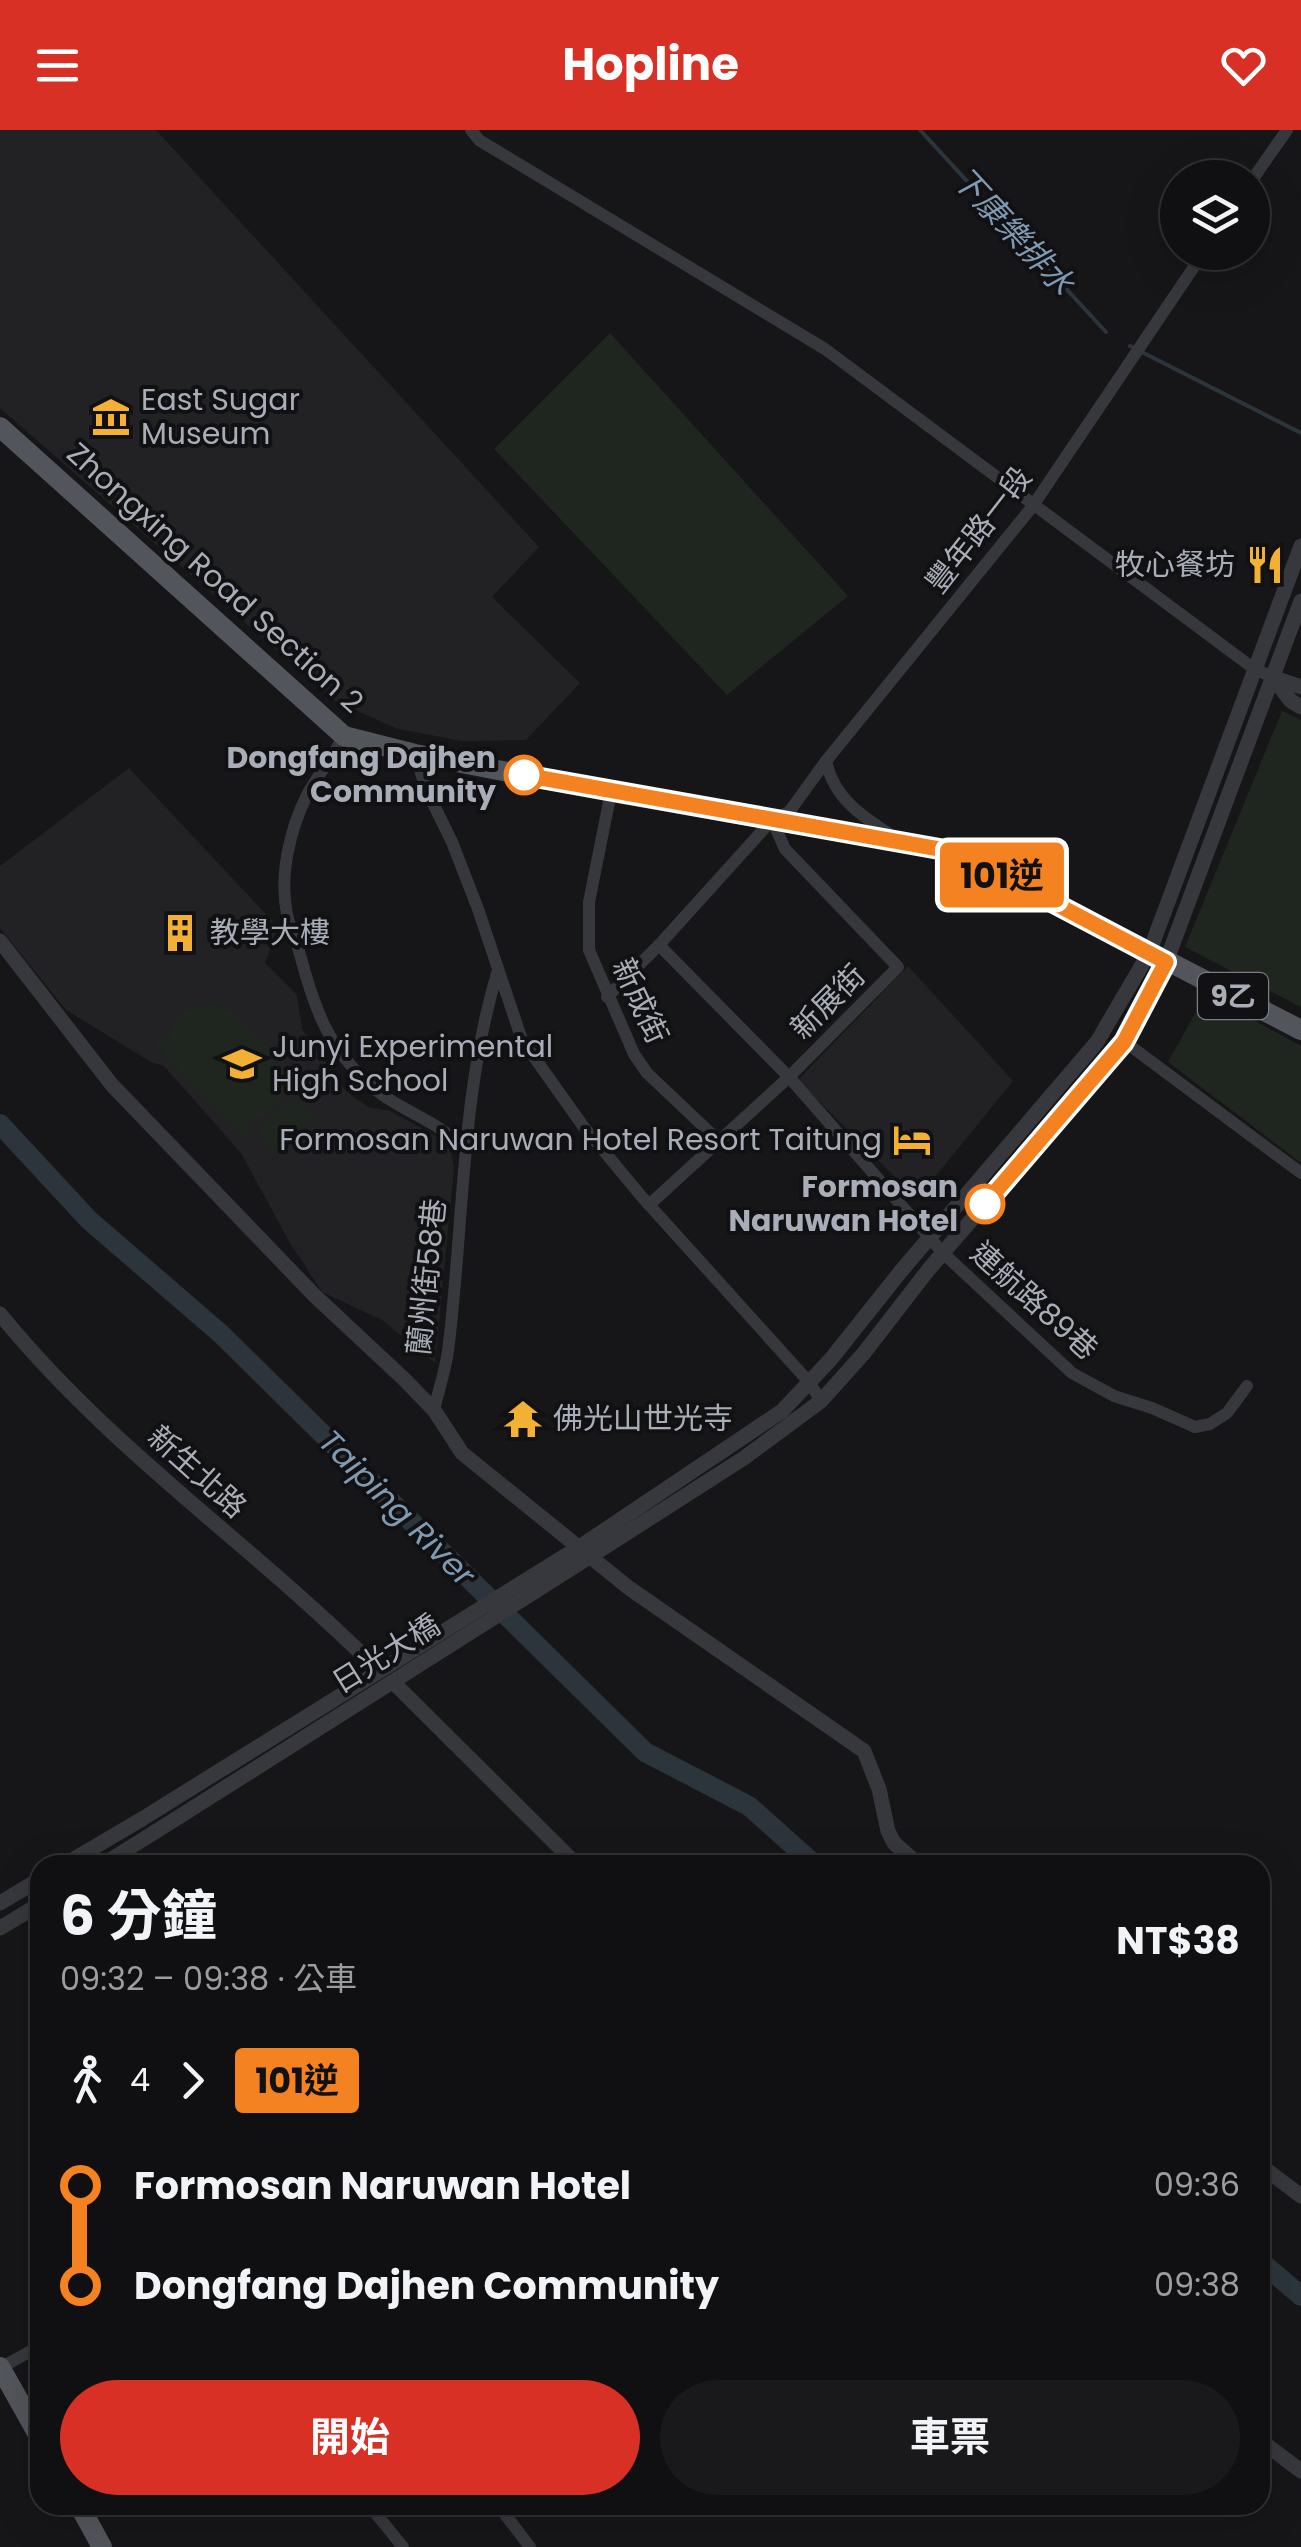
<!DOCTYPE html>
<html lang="zh-TW">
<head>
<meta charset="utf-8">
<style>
  :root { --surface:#101012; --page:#19191b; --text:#f1f3f6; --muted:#9c9d9f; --line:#303032; --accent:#d93025 }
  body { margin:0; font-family:Poppins,"Noto Sans TC",sans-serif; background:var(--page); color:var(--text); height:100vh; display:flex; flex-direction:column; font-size:38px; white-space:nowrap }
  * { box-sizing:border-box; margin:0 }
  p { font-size:32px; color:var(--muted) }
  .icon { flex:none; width:55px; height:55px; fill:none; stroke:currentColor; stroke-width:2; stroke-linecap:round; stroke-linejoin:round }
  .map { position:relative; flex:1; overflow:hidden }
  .panel { position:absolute; left:30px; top:1725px; width:1240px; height:660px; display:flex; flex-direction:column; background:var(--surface); border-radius:30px; box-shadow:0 10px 40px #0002,0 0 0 2px var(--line) }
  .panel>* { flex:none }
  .badge { padding:0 20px; border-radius:8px; font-size:35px; line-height:65px }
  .tools { position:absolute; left:1160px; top:30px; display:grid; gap:20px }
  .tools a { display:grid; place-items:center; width:110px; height:110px; border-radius:50%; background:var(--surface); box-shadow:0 10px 40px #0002,0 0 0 2px var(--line); font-size:50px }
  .map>.badge { position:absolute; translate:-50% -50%; box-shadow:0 0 0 5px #fff }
  .legs { display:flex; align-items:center; gap:15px; height:110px; padding:0 30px; font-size:32px }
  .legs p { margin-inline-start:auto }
  .summary { display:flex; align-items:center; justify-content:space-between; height:170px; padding:0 30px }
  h1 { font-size:55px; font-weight:700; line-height:75px }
  .cta { display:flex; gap:20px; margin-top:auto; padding:20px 30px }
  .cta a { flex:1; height:115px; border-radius:60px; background:var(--accent); color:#fff; font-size:40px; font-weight:700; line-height:115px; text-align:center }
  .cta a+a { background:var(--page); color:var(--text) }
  ul { padding:0 30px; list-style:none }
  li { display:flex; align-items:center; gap:35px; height:100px; font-size:38px }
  li i { display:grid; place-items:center; width:15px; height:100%; margin:0 12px; background:currentColor }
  li i::after { content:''; width:25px; height:25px; margin:-12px; border:8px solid; border-radius:50%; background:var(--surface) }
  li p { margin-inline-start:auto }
  li:first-child i { background:linear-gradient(#0000 50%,currentColor 0) }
  li:last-child i { background:linear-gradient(currentColor 50%,#0000 0) }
  header { display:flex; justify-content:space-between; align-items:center; height:130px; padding:0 30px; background:var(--accent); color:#fff; font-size:45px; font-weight:700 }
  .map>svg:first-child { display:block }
  .built { fill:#222225 }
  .green { fill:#1e261f }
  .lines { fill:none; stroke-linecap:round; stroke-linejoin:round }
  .stream { stroke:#2c353c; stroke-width:4 }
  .river { stroke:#2c353c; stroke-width:20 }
  .minor { stroke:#37383d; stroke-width:12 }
  .tertiary { stroke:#37383d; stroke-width:15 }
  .primary { stroke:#53555c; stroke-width:20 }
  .tertiary-bridge { stroke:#37383d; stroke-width:15 }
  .line-1-casing { stroke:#fff; stroke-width:22 }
  .line-1 { stroke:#f58220; stroke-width:15 }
  .stop-1-dot { fill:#fff; stroke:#f58220; stroke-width:5 }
  .labels { text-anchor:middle; stroke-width:8; stroke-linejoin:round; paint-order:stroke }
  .shield { fill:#111113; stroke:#7b7e86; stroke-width:2.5 }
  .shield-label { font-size:28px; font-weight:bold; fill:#a8adb8 }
  .poi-label { font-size:30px; fill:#a8adb8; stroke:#111113; text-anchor:start }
  .street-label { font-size:30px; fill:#a8adb8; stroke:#111113 }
  .stop-label { font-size:30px; font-weight:bold; fill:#a8adb8; stroke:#111113; text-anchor:end }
  .water-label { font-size:32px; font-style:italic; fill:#7f9bb3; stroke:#111113 }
</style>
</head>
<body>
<header><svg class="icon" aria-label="menu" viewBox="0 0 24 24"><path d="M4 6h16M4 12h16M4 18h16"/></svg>Hopline<svg class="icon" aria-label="heart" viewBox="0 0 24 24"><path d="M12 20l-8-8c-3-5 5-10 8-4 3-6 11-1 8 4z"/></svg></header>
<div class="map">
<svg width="1301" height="2417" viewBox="0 0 1301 2417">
  <rect width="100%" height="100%" fill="#161618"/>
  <g class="built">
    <path d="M0,0H156L539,417L492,467L580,553L526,610L462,611L398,599L335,571L0,278Z"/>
    <path d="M129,638L278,797L265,833L297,865L302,899L346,961L368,977L390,981L443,1010L451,1021L454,1038L435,1233L382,1190L322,1162L290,1113L241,1023L164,936L151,932L66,880L0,798V736Z"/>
    <path d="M908,836L1013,951L917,1069L798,950Z"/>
  </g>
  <g class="green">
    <path d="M610,203L848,466L727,565L494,319Z"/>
    <path d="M1282,581L1301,590V877L1185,817Z"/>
    <path d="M1206,864L1301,916V1033L1168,932Z"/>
    <path d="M213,874C239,880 280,925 286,951C282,976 270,989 245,991L252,1000L242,1008L153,911L162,904L169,911C174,884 186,876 213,874Z"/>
    <path d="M294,967L314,989L278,1022L258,1001Z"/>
  </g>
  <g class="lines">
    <g class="stream">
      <path d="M920,0L1106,202"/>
      <path d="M1130,216L1301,303"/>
    </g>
    <g class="river">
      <path d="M0,994L89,1090L221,1204L645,1622L749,1676L815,1735"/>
      <path d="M1260,2131L1301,2166"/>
    </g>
    <g class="minor">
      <path d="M471,0L479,10L825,219L1253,538L1272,547"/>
      <path d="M1252,50L1287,0"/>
      <path d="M344,606C333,626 318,645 307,665C290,699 279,746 287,784C289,797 296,808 299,821C314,875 325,914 369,954C397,980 436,989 464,1018"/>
      <path d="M415,624L426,659L452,712L478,779L522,910L583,996L642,1067L809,1252L821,1271"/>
      <path d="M826,631C834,669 863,687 894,707"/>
      <path d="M611,662L589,772V820L634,924L647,943L720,1012"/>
      <path d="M659,815L789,947L943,1123L1072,1243L1114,1266L1152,1278L1195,1297L1210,1294L1227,1283L1247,1256"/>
      <path d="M607,867L659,815L772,690L789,682L826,631L1032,377L1204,122"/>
      <path d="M1125,912L1301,1043"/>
      <path d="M649,1075L789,947L898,837L785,719L772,690"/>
      <path d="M434,1280C439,1258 447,1236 449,1213C464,1088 461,962 498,840"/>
      <path d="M31,1779L40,1797"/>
      <path d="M0,2238L40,2216"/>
      <path d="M369,2375L403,2417"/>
      <path d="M498,2375L530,2417"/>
    </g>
    <g class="tertiary">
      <path d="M1272,547L1291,571L1301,577"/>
      <path d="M1272,547L1301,557"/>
      <path d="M0,811L112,955L315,1166L404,1249L434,1280L462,1323L629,1458L864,1621L879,1659L888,1701L894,1713L919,1735"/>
      <path d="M0,1184C107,1316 248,1412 369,1531"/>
      <path d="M782,1281L831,1229L901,1141L1097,912L1149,823L1301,416"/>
      <path d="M794,1291L821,1271L864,1223L929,1139L1125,912L1166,832L1301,471"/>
      <path d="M396,1555L577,1735"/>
      <path d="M64,1735L142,1689"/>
      <path d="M102,1735L155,1702"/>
      <path d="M0,1773L40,1749"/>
      <path d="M0,1798L40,1774"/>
      <path d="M1260,2035L1301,2066"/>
      <path d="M1260,2310L1301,2341"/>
    </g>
    <g class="primary">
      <path d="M0,297L344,606L415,624L611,662L945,720L999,744L1301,900"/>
      <path d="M0,2237L40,2308"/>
      <path d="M79,2375L102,2417"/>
    </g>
    <g class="tertiary-bridge">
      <path d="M142,1689L584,1414L782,1281"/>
      <path d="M155,1702L580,1433L744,1328L794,1291"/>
    </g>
  </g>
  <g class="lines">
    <g class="line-1-casing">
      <path id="line-1" d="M524,645L945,720L999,744L1166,832L1124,912L985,1074"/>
    </g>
    <use href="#line-1" class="line-1"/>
  </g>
  <defs>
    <g id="museum-bare" transform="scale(3)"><path d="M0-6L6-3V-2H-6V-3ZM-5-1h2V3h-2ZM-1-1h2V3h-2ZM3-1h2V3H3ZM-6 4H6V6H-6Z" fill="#f2b134" stroke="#111113" stroke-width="2.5" paint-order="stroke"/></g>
    <g id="restaurant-bare" transform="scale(3)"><path d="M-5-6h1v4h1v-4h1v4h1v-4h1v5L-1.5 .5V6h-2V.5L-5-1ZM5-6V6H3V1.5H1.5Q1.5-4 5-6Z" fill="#f2b134" stroke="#111113" stroke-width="2.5" paint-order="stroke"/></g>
    <g id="building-bare" transform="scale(3)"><path d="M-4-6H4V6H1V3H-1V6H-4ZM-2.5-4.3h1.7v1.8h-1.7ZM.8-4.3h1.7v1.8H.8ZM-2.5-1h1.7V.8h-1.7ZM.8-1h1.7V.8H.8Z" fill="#f2b134" stroke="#111113" stroke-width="2.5" paint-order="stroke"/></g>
    <g id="school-bare" transform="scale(3)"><path d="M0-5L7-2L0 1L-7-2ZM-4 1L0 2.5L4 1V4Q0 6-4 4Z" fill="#f2b134" stroke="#111113" stroke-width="2.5" paint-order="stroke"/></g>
    <g id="hotel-bare" transform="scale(3)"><path d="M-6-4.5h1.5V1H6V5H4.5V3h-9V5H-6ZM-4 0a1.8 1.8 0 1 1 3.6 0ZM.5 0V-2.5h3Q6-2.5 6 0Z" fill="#f2b134" stroke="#111113" stroke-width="2.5" paint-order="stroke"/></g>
    <g id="temple-bare" transform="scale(3)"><path d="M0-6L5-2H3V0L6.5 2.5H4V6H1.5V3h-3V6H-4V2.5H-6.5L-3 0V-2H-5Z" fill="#f2b134" stroke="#111113" stroke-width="2.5" paint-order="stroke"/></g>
  </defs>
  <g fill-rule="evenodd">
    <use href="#museum-bare" x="111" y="287"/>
    <use href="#restaurant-bare" x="1265" y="435"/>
    <use href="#building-bare" x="180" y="803"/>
    <use href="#school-bare" x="242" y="934"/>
    <use href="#hotel-bare" x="912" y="1010"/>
    <use href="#temple-bare" x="523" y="1289"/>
  </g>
  <g class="stop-1-dot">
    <circle cx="524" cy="645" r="18"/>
    <circle cx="985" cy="1074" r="18"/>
  </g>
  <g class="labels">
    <rect class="shield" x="1198" y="843" width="70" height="46" rx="8"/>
    <g class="shield-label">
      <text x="1233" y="876">9乙</text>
    </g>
    <g class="poi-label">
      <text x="141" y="280">East Sugar<tspan x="141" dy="34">Museum</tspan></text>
      <text x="1235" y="445" text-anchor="end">牧心餐坊</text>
      <text x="210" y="813">教學大樓</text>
      <text x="272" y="927">Junyi Experimental<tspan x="272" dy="34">High School</tspan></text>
      <text x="882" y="1020" text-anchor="end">Formosan Naruwan Hotel Resort Taitung</text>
      <text x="553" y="1299">佛光山世光寺</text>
    </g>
    <g class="street-label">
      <text transform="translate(979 400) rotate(-52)" y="10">豐年路一段</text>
      <text transform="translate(215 448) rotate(42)" y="10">Zhongxing Road Section 2</text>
      <text transform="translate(640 871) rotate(65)" y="10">新成街</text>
      <text transform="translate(828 872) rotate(-45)" y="10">新展街</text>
      <text transform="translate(427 1147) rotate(-84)" y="10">蘭州街58巷</text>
      <text transform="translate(1034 1171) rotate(42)" y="10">連航路89巷</text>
      <text transform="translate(197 1342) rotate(42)" y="10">新生北路</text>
      <text transform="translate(386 1524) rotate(-32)" y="10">日光大橋</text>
    </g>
    <g class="stop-label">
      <text x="496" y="638">Dongfang Dajhen<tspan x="496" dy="34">Community</tspan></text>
      <text x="958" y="1067">Formosan<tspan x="958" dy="34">Naruwan Hotel</tspan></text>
    </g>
    <g class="water-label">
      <text transform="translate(1013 101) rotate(47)" y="11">下康樂排水</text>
      <text transform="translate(397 1378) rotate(45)" y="11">Taiping River</text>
    </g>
  </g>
</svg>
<div class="tools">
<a><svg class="icon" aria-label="layers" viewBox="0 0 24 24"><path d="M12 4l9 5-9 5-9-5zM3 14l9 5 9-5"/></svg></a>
</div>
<b class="badge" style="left:1002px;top:745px;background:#f58220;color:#111">101逆</b>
<section class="panel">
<div class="summary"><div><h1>6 分鐘</h1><p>09:32 – 09:38 · 公車</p></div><b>NT$38</b></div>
<div class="legs"><svg class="icon" aria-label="walk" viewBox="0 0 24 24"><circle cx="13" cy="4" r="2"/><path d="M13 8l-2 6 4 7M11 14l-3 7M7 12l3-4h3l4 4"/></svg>4<svg class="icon" aria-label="forward" viewBox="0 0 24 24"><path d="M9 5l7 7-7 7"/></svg><b class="badge" style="background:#f58220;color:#111">101逆</b></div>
<ul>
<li><i style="color:#f58220"></i><b>Formosan Naruwan Hotel</b><p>09:36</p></li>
<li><i style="color:#f58220"></i><b>Dongfang Dajhen Community</b><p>09:38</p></li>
</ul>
<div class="cta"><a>開始</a><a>車票</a></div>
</section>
</div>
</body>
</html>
